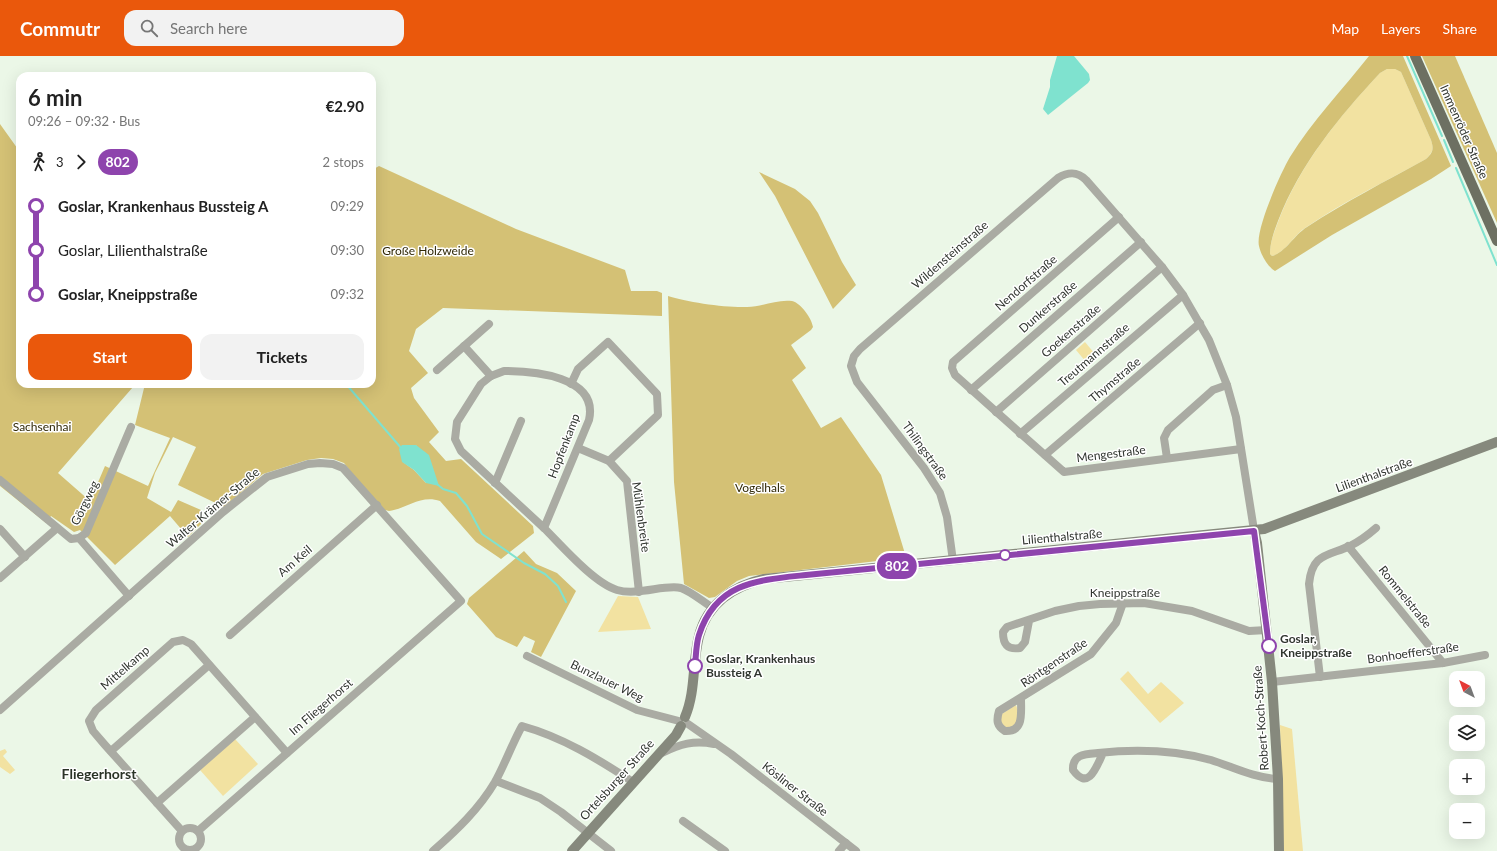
<!DOCTYPE html>
<html lang="en">
<head>
<meta charset="utf-8">
<style>
  :root { --surface:#fff; --page:#f2f2f2; --text:#222; --muted:#767676; --accent:#ea580c }
  body { margin:0; font-family:Lato,sans-serif; background:var(--page); color:var(--text); height:100vh; display:flex; flex-direction:column; font-size:15px; white-space:nowrap }
  * { box-sizing:border-box; margin:0 }
  p { font-size:13px; color:var(--muted) }
  .icon { flex:none; width:22px; height:22px; fill:none; stroke:currentColor; stroke-width:2; stroke-linecap:round; stroke-linejoin:round }
  .map { position:relative; flex:1; overflow:hidden }
  .side { position:absolute; left:16px; top:16px; width:360px; height:316px; display:flex; flex-direction:column; background:var(--surface); border-radius:12px; box-shadow:0 4px 16px #0002 }
  .side>* { flex:none }
  .badge { padding:0 8px; border-radius:13px; font-size:14px; line-height:26px }
  .needle { width:26px; rotate:319deg }
  .controls { position:absolute; left:1449px; top:615px; display:grid; gap:8px }
  .controls a { display:grid; place-items:center; width:36px; height:36px; border-radius:8px; background:var(--surface); box-shadow:0 4px 16px #0002; font-size:20px }
  .map>.badge { position:absolute; translate:-50% -50%; box-shadow:0 0 0 2px #fff }
  .legs { display:flex; align-items:center; gap:6px; height:44px; padding:0 12px; font-size:13px }
  .legs p { margin-inline-start:auto }
  .summary { display:flex; align-items:center; justify-content:space-between; height:68px; padding:0 12px }
  h1 { font-size:22px; font-weight:700; line-height:30px }
  .action { display:flex; gap:8px; margin-top:auto; padding:8px 12px }
  .action a { flex:1; height:46px; border-radius:12px; background:var(--accent); color:#fff; font-size:16px; font-weight:700; line-height:46px; text-align:center }
  .action a+a { background:var(--page); color:var(--text) }
  ul { padding:0 12px; list-style:none }
  li { display:flex; align-items:center; gap:14px; height:44px; font-size:15px }
  li i { display:grid; place-items:center; width:6px; height:100%; margin:0 5px; background:currentColor }
  li i::after { content:''; width:10px; height:10px; margin:-5px; border:3px solid; border-radius:50%; background:var(--surface) }
  li p { margin-inline-start:auto }
  li:first-child i { background:linear-gradient(#0000 50%,currentColor 0) }
  li:last-child i { background:linear-gradient(currentColor 50%,#0000 0) }
  header { display:flex; align-items:center; gap:24px; box-sizing:border-box; height:56px; padding:0 20px; background:var(--accent); color:#fff }
  header strong { font-size:19px }
  nav { display:flex; gap:22px; margin-inline-start:auto; font-size:14px }
  .search { width:280px; height:36px; background:var(--page); display:flex; align-items:center; gap:10px; box-sizing:border-box; padding:0 14px; border-radius:12px; color:var(--muted); font-size:15px }
  .map>svg:first-child { display:block }
  .green { fill:#f2e2a1 }
  .forest { fill:#d4c175; fill-rule:evenodd }
  .water { fill:#7fe2cf }
  .lines { fill:none; stroke-linecap:round; stroke-linejoin:round }
  .stream { stroke:#7fe2cf; stroke-width:2 }
  .street { stroke:#aaaba3; stroke-width:8 }
  .secondary { stroke:#86897d; stroke-width:10 }
  .primary { stroke:#6d7062; stroke-width:10 }
  .line-1-casing { stroke:#fff; stroke-width:9 }
  .line-1 { stroke:#8e44ad; stroke-width:6 }
  .stop-1-dot { fill:#fff; stroke:#8e44ad; stroke-width:2 }
  .labels { text-anchor:middle; stroke-width:3; stroke-linejoin:round; paint-order:stroke }
  .street-label { font-size:12px; fill:#313630; stroke:#fff }
  .park-label { font-size:12px; fill:#312907; stroke:#fff }
  .stop-label { font-size:12px; font-weight:bold; fill:#313630; stroke:#fff; text-anchor:start }
  .quarter-label { font-size:14px; font-weight:bold; fill:#2a3327; stroke:#fff }
</style>
</head>
<body>
<header>
<strong>Commutr</strong>
<div class="search"><svg class="icon" aria-label="search" viewBox="0 0 24 24"><circle cx="10" cy="10" r="6"/><path d="M15 15l6 6"/></svg>Search here</div>
<nav><a>Map</a><a>Layers</a><a>Share</a></nav>
</header>
<div class="map">
<svg width="1497" height="795" viewBox="0 0 1497 795">
  <rect width="100%" height="100%" fill="#ebf7e7"/>
  <g class="green">
    <path d="M1387,13H1395L1401,16L1431,84C1434,93 1433,96 1426,103C1386,125 1343,146 1305,172C1293,180 1286,196 1272,200L1270,198C1270,186 1274,177 1278,166C1300,108 1339,61 1380,17Z"/>
    <path d="M1085,286L1095,298L1086,306L1076,294Z"/>
    <path d="M618,540L638,541L651,573L598,576Z"/>
    <path d="M1128,615L1148,638L1161,626L1184,647L1160,667L1120,623Z"/>
    <path d="M1016,649L1018,655L1017,667L1008,673L1000,667V659Z"/>
    <path d="M1280,669L1292,673L1303,795H1283Z"/>
    <path d="M235,683L258,708L223,740L200,714Z"/>
    <path d="M5,693L7,696L3,700L15,714L10,718L0,711V695Z"/>
  </g>
  <g class="forest">
    <path d="M1369,0H1403L1451,110L1431,123L1332,179L1275,215C1267,210 1261,199 1259,190C1255,174 1281,116 1290,101C1312,65 1343,33 1369,0ZM1387,13H1395L1401,16L1431,84C1434,93 1433,97 1426,103C1386,125 1345,146 1307,171C1294,179 1286,196 1272,200L1270,198C1270,186 1274,176 1278,165C1300,108 1339,61 1380,17Z"/>
    <path d="M1422,0H1455L1497,97V167Z"/>
    <path d="M0,68L20,96V328H132L133,331L58,417L90,445L105,410L148,430L170,382L135,369L145,328H372V114L379,110L516,173L625,214L631,235H657L662,237V260L443,252L416,273L409,295L428,317L411,332L414,342L439,376L429,386L446,405L461,403L533,470L534,477L501,503L476,486L440,445C421,438 406,453 389,455L385,454L355,421L344,407L333,403L321,402L307,404L263,418L224,451L178,429L196,391L173,381L155,417L147,442L171,456L178,444L201,454L204,465L188,481L170,460L115,509L80,474L74,476L51,460L46,467L0,430ZM416,389L426,427L414,414L403,406Z"/>
    <path d="M759,116L795,133L810,145L818,157L842,206L856,229L833,253L775,140Z"/>
    <path d="M668,240C686,246 727,252 747,251C762,251 777,243 792,245C801,247 812,263 813,271L811,274L791,289L806,312L792,324L821,372L841,361L881,419L906,501L899,500V501L886,504L749,520L737,525L715,541L709,542L684,528L674,426Z"/>
    <path d="M524,495L536,508L557,517L576,535L541,601L531,596L535,585L524,580L517,591L496,581L467,548L469,542Z"/>
  </g>
  <g class="water">
    <path d="M1057,0H1074L1089,18L1090,24L1088,27L1048,59L1043,53L1050,31V24Z"/>
    <path d="M402,389H416L429,399L439,430L426,427L414,414L402,406L399,393Z"/>
  </g>
  <g class="lines">
    <g class="stream">
      <path d="M1407,0L1442,80"/>
      <path d="M1444,84L1453,106"/>
      <path d="M1456,112L1497,209"/>
      <path d="M346,328L402,393"/>
      <path d="M437,428L443,433L456,437L467,450L482,478L524,507L545,518L558,530L566,546"/>
    </g>
    <g class="street">
      <path d="M1119,161L953,306L952,312L955,319L1064,416L1241,393"/>
      <path d="M464,290L491,320"/>
      <path d="M437,314L489,268"/>
      <path d="M504,315C533,315 599,320 589,364L544,472L461,395L455,383L457,366L481,328L491,320Z"/>
      <path d="M571,328L578,313L608,286L657,338L658,359L609,405"/>
      <path d="M971,334L1141,186"/>
      <path d="M996,356L1162,211"/>
      <path d="M1020,378L1183,239"/>
      <path d="M578,392L609,405L627,425L639,536"/>
      <path d="M1045,399L1200,267"/>
      <path d="M1167,402L1164,382L1168,374L1213,334L1227,329"/>
      <path d="M0,424L71,483L79,482L86,477L131,371"/>
      <path d="M495,427L521,365"/>
      <path d="M544,472C562,490 594,527 617,534C638,540 665,528 681,532C692,536 703,546 713,552"/>
      <path d="M0,473L25,501"/>
      <path d="M79,482L129,540"/>
      <path d="M1348,490L1443,607"/>
      <path d="M953,505L947,461L940,437L924,412L857,326L851,310L854,300L860,293L1058,122C1068,116 1077,115 1086,124L1162,211L1183,239L1209,284L1227,329L1236,361L1253,468"/>
      <path d="M0,522L56,473"/>
      <path d="M1029,565L1025,586L1020,592C1007,594 1003,588 1003,576L1007,571L1055,555L1079,550L1100,548L1144,547L1192,555L1249,575L1267,574"/>
      <path d="M230,579L377,449"/>
      <path d="M527,600L637,654L679,665"/>
      <path d="M1320,621L1309,528C1312,497 1328,500 1350,490C1360,485 1368,479 1376,472"/>
      <path d="M1272,626L1443,607L1485,599"/>
      <path d="M1021,643C1021,658 1024,676 1005,675C997,670 996,665 999,655L1091,598L1116,567L1123,547"/>
      <path d="M0,654L223,456L267,421L308,408L320,407L333,408L343,412L461,545L198,775"/>
      <path d="M688,668L731,698L856,795"/>
      <path d="M111,695L209,609"/>
      <path d="M662,697C680,688 694,684 714,688"/>
      <path d="M1103,697C1097,709 1089,736 1073,714C1072,698 1086,698 1098,697C1136,693 1174,694 1211,704C1233,711 1254,722 1278,723"/>
      <path d="M496,725L540,742L561,756L611,795"/>
      <path d="M157,747L255,661"/>
      <path d="M683,765L725,795"/>
      <circle cx="190" cy="783" r="11"/>
      <path d="M182,775L105,689L93,675L89,665L96,654L173,586L183,584L191,588L287,697"/>
      <path d="M433,795C457,774 479,753 495,726C505,708 512,688 522,670C562,681 598,703 633,726"/>
      <path d="M839,795L846,787"/>
    </g>
    <g class="secondary">
      <path d="M1254,475L1257,487L1272,626L1278,723L1279,795"/>
      <path d="M685,661C696,635 692,607 699,580C707,548 733,530 764,523L1264,473L1497,386"/>
      <path d="M572,795L676,679L681,670"/>
    </g>
    <path class="primary" d="M1415,0L1497,185"/>
  </g>
  <g class="lines">
    <g class="line-1-casing">
      <path id="line-1" d="M695,610C696,600 696,588 699,579C716,526 758,524 806,519L1254,475L1269,590"/>
    </g>
    <use href="#line-1" class="line-1"/>
  </g>
  <g class="stop-1-dot">
    <circle cx="1005" cy="499" r="5"/>
    <circle cx="1269" cy="590" r="7"/>
    <circle cx="695" cy="610" r="7"/>
  </g>
  <g class="labels">
    <g class="street-label">
      <text transform="translate(1464 76) rotate(66)" y="4">Immenröder Straße</text>
      <text transform="translate(950 199) rotate(-41)" y="4">Wildensteinstraße</text>
      <text transform="translate(1026 227) rotate(-41)" y="4">Nendorfstraße</text>
      <text transform="translate(1048 251) rotate(-41)" y="4">Dunkerstraße</text>
      <text transform="translate(1071 275) rotate(-41)" y="4">Goekenstraße</text>
      <text transform="translate(1094 299) rotate(-41)" y="4">Treutmannstraße</text>
      <text transform="translate(1115 324) rotate(-40)" y="4">Thymstraße</text>
      <text transform="translate(564 390) rotate(-69)" y="4">Hopfenkamp</text>
      <text transform="translate(925 395) rotate(54)" y="4">Thilingstraße</text>
      <text transform="translate(1111 398) rotate(-7)" y="4">Mengestraße</text>
      <text transform="translate(1374 419) rotate(-20)" y="4">Lilienthalstraße</text>
      <text transform="translate(85 447) rotate(-64)" y="4">Görgweg</text>
      <text transform="translate(213 452) rotate(-40)" y="4">Walter-Krämer-Straße</text>
      <text transform="translate(641 461) rotate(82)" y="4">Mühlenbreite</text>
      <text transform="translate(1062 481) rotate(-5)" y="4">Lilienthalstraße</text>
      <text transform="translate(295 505) rotate(-41)" y="4">Am Keil</text>
      <text x="1125" y="541">Kneippstraße</text>
      <text transform="translate(1405 541) rotate(51)" y="4">Rommelstraße</text>
      <text transform="translate(1413 597) rotate(-8)" y="4">Bonhoefferstraße</text>
      <text transform="translate(1054 607) rotate(-34)" y="4">Röntgenstraße</text>
      <text transform="translate(125 612) rotate(-41)" y="4">Mittelkamp</text>
      <text transform="translate(607 625) rotate(26)" y="4">Bunzlauer Weg</text>
      <text transform="translate(321 651) rotate(-41)" y="4">Im Fliegerhorst</text>
      <text transform="translate(1261 662) rotate(-94)" y="4">Robert-Koch-Straße</text>
      <text transform="translate(617 724) rotate(-48)" y="4">Ortelsburger Straße</text>
      <text transform="translate(795 733) rotate(38)" y="4">Kösliner Straße</text>
    </g>
    <g class="park-label">
      <text x="428" y="199">Große Holzweide</text>
      <text x="42" y="375">Sachsenhai</text>
      <text x="760" y="436">Vogelhals</text>
    </g>
    <g class="stop-label">
      <text x="1280" y="587">Goslar,<tspan x="1280" dy="14">Kneippstraße</tspan></text>
      <text x="706" y="607">Goslar, Krankenhaus<tspan x="706" dy="14">Bussteig A</tspan></text>
    </g>
    <g class="quarter-label">
      <text x="99" y="723">Fliegerhorst</text>
    </g>
  </g>
</svg>
<div class="controls">
<a><svg class="needle" viewBox="-14 -14 28 28"><path d="M0-13l5 13h-10z" fill="#e53935"/><path d="M0 13l5-13h-10z" fill="#767676"/></svg></a>
<a><svg class="icon" aria-label="layers" viewBox="0 0 24 24"><path d="M12 4l9 5-9 5-9-5zM3 14l9 5 9-5"/></svg></a>
<a>+</a>
<a>−</a>
</div>
<b class="badge" style="left:897px;top:510px;background:#8e44ad;color:#fff">802</b>
<section class="side">
<div class="summary"><div><h1>6 min</h1><p>09:26 – 09:32 · Bus</p></div><b>€2.90</b></div>
<div class="legs"><svg class="icon" aria-label="walk" viewBox="0 0 24 24"><circle cx="13" cy="4" r="2"/><path d="M13 8l-2 6 4 7M11 14l-3 7M7 12l3-4h3l4 4"/></svg>3<svg class="icon" aria-label="forward" viewBox="0 0 24 24"><path d="M9 5l7 7-7 7"/></svg><b class="badge" style="background:#8e44ad;color:#fff">802</b><p>2 stops</p></div>
<ul>
<li><i style="color:#8e44ad"></i><b>Goslar, Krankenhaus Bussteig A</b><p>09:29</p></li>
<li><i style="color:#8e44ad"></i><span>Goslar, Lilienthalstraße</span><p>09:30</p></li>
<li><i style="color:#8e44ad"></i><b>Goslar, Kneippstraße</b><p>09:32</p></li>
</ul>
<div class="action"><a>Start</a><a>Tickets</a></div>
</section>
</div>
</body>
</html>
